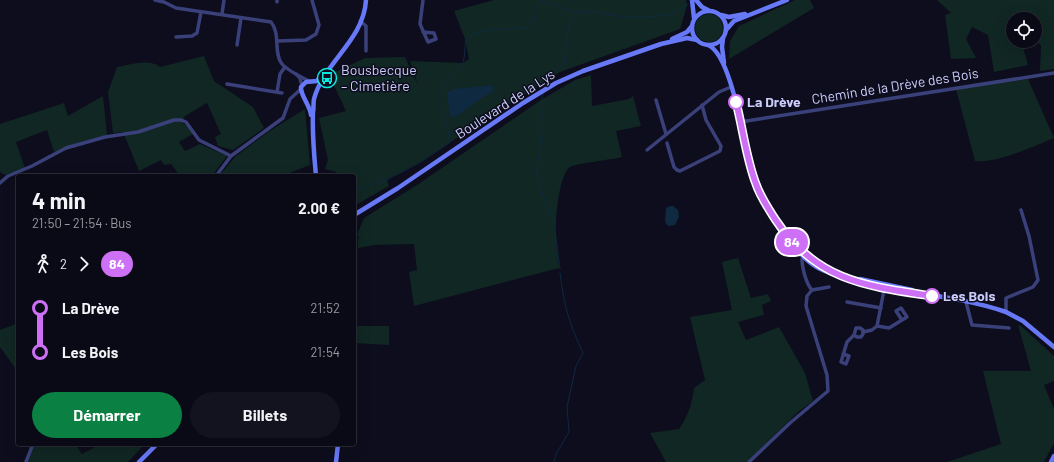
<!DOCTYPE html>
<html lang="fr">
<head>
<meta charset="utf-8">
<style>
  :root { --surface:#0a0a16; --page:#13131f; --text:#f1f3f6; --muted:#999aa1; --line:#2a2b35; --accent:#0b8043 }
  body { margin:0; font-family:Barlow,sans-serif; background:var(--page); color:var(--text); height:100vh; display:flex; flex-direction:column; font-size:15px; white-space:nowrap }
  * { box-sizing:border-box; margin:0 }
  p { font-size:13px; color:var(--muted) }
  .icon { flex:none; width:22px; height:22px; fill:none; stroke:currentColor; stroke-width:2; stroke-linecap:round; stroke-linejoin:round }
  .map { position:relative; flex:1; overflow:hidden }
  .panel { position:absolute; left:16px; top:174px; width:340px; height:272px; display:flex; flex-direction:column; background:var(--surface); border-radius:4px; box-shadow:0 4px 16px #0002,0 0 0 1px var(--line) }
  .panel>* { flex:none }
  .badge { padding:0 8px; border-radius:13px; font-size:14px; line-height:26px }
  .tools { position:absolute; left:1006px; top:12px; display:grid; gap:8px }
  .tools a { display:grid; place-items:center; width:36px; height:36px; border-radius:50%; background:var(--surface); box-shadow:0 4px 16px #0002,0 0 0 1px var(--line); font-size:20px }
  .map>.badge { position:absolute; translate:-50% -50%; box-shadow:0 0 0 2px #fff }
  .legs { display:flex; align-items:center; gap:6px; height:44px; padding:0 16px; font-size:13px }
  .legs p { margin-inline-start:auto }
  .headline { display:flex; align-items:center; justify-content:space-between; height:68px; padding:0 16px }
  h1 { font-size:22px; font-weight:700; line-height:30px }
  .primary-button { display:flex; gap:8px; margin-top:auto; padding:8px 16px }
  .primary-button a { flex:1; height:46px; border-radius:24px; background:var(--accent); color:#fff; font-size:16px; font-weight:700; line-height:46px; text-align:center }
  .primary-button a+a { background:var(--page); color:var(--text) }
  ul { padding:0 16px; list-style:none }
  li { display:flex; align-items:center; gap:14px; height:44px; font-size:15px }
  li i { display:grid; place-items:center; width:6px; height:100%; margin:0 5px; background:currentColor }
  li i::after { content:''; width:10px; height:10px; margin:-5px; border:3px solid; border-radius:50%; background:var(--surface) }
  li p { margin-inline-start:auto }
  li:first-child i { background:linear-gradient(#0000 50%,currentColor 0) }
  li:last-child i { background:linear-gradient(currentColor 50%,#0000 0) }
  .map>svg:first-child { display:block }
  .green { fill:#102723 }
  .water { fill:#0e2940 }
  .lines { fill:none; stroke-linecap:round; stroke-linejoin:round }
  .stream { stroke:#0e2940; stroke-width:1 }
  .street { stroke:#3a417a; stroke-width:3.5 }
  .secondary { stroke:#6879f7; stroke-width:4.5 }
  .line-1-casing { stroke:#fff; stroke-width:9 }
  .line-1 { stroke:#ce70f6; stroke-width:6 }
  .stop-1-dot { fill:#fff; stroke:#ce70f6; stroke-width:2 }
  .labels { text-anchor:middle; stroke-width:3; stroke-linejoin:round; paint-order:stroke }
  .poi-label { font-size:14px; fill:#cccdfc; stroke:#0d0d1d; text-anchor:start }
  .street-label { font-size:14px; fill:#cccdfc; stroke:#0d0d1d }
  .stop-label { font-size:14px; font-weight:bold; fill:#cccdfc; stroke:#0d0d1d; text-anchor:start }
</style>
</head>
<body>
<div class="map">
<svg width="1054" height="462" viewBox="0 0 1054 462">
  <rect width="100%" height="100%" fill="#0d0d1d"/>
  <g class="green">
    <path d="M494,0H686L687,6L680,29L560,72L418,163L387,179L389,186L354,206V176H337L336,172L325,169L328,160L319,118L346,111L329,75L365,58L405,57L418,85L410,61L463,63L469,59L465,39L454,11Z"/>
    <path d="M795,0H810L814,8L729,59L730,41L739,26Z"/>
    <path d="M937,0H1054V69L1040,71L1041,46L1035,38V19H1013V41H1025L1022,44L1028,65L994,72L988,35L972,27L966,39L976,58L951,59L945,15L951,13Z"/>
    <circle cx="709" cy="28" r="14"/>
    <path d="M204,56L214,81L253,107L264,128L233,150L218,146L215,137L221,134L207,103L185,116L182,123L186,125L193,134L179,142L185,151L200,144L227,156L212,176H180L171,164L164,165L161,160L139,171L123,132L113,133L108,92L117,67C130,65 149,58 160,67Z"/>
    <path d="M591,75L592,106L629,99L633,96L641,126L616,131L622,157C611,160 578,163 570,167C559,174 555,221 556,235C556,246 558,257 559,268L414,306L409,272L417,270L414,244L375,245L358,248V241L359,236L357,235L364,218L417,185L541,100L575,80Z"/>
    <path d="M1028,79L1054,138C1035,146 995,164 975,161L956,89Z"/>
    <path d="M103,96L107,135L77,143L54,152L47,130L16,142L25,168L5,175L0,172V124L64,103L68,116Z"/>
    <path d="M305,109L310,165L282,176H219L235,157L268,132Z"/>
    <path d="M738,258L751,298L768,294L771,301L762,305L764,315L738,322L746,340L779,327L805,373L813,401L798,412L747,462H666L650,433L679,429C688,416 692,404 694,388L705,380L690,317L732,310L722,262Z"/>
    <path d="M18,323V372L0,347V330Z"/>
    <path d="M1018,325L1021,326L1054,356V381L1044,385L1054,409V443L1044,462H947L1001,444L983,371H1031Z"/>
    <path d="M354,326H389V345L354,343Z"/>
    <path d="M35,444H75L82,454L101,444H145L128,462H28Z"/>
  </g>
  <g class="water">
    <path d="M493,85L494,91C480,98 467,109 454,118L450,116L447,92L454,89Z"/>
    <path d="M670,206H673L678,210L679,217L675,225L668,226L665,222L666,208Z"/>
  </g>
  <g class="lines">
    <g class="stream">
      <path d="M545,86L547,77L564,64L569,26L579,13"/>
      <path d="M543,94L541,102L542,118L540,149L536,174L549,213L553,214L560,269"/>
      <path d="M354,190L386,180L419,163L449,143C451,126 438,114 440,98C441,86 455,76 461,66C466,58 464,49 466,39C482,26 508,30 526,28L534,20L538,3L542,1L575,12H596L631,18L670,15L688,4"/>
      <path d="M554,462L556,454L569,432L567,407L576,366L583,353C569,323 564,306 560,273"/>
    </g>
    <g class="street">
      <path d="M155,0L164,2L176,8L271,22C281,34 273,53 282,64C286,69 303,78 309,81"/>
      <path d="M423,0L420,24L428,42L436,39L434,33L423,32"/>
      <path d="M277,2V0"/>
      <path d="M222,14L224,0"/>
      <path d="M360,21L366,26V51"/>
      <path d="M176,37L192,36L197,33L201,12"/>
      <path d="M278,41L306,40L316,34L319,25L312,0"/>
      <path d="M237,45L241,18"/>
      <path d="M296,74L300,78L302,86"/>
      <path d="M227,84L282,93"/>
      <path d="M277,92L280,74L285,67"/>
      <path d="M656,100L666,134"/>
      <path d="M740,122L1054,73"/>
      <path d="M667,143L674,167L677,170L680,171L720,151L721,146L706,120L702,105"/>
      <path d="M647,150L719,92L731,87"/>
      <path d="M216,176L231,156L283,118L290,99L301,89"/>
      <path d="M0,183L8,176L32,166L66,148L105,137L138,132L174,120H181L186,122L199,140L231,156"/>
      <path d="M805,255L802,259C802,267 806,284 812,290"/>
      <path d="M812,290L829,287"/>
      <path d="M847,302L881,308"/>
      <path d="M966,302L972,325L1009,328"/>
      <path d="M1006,312V298L1033,287L1038,280L1029,236L1021,210"/>
      <path d="M877,326L889,328L907,317L901,308L896,311L902,320"/>
      <path d="M863,332L872,330L877,326L885,285"/>
      <path d="M843,354L849,356L846,364L841,362L847,342L854,335L856,328H860L863,330V334L861,337H857L854,335"/>
      <path d="M26,462L33,444"/>
      <path d="M749,462L790,423L828,391L827,375L806,306L807,296L812,290"/>
    </g>
    <g class="secondary">
      <path d="M692,0L694,18"/>
      <path d="M696,0L702,7L708,10"/>
      <circle cx="709" cy="28" r="17"/>
      <path d="M721,15L729,17L745,14"/>
      <path d="M726,30L734,21L787,0"/>
      <path d="M723,38L722,47L724,63"/>
      <path d="M672,39L687,32L692,26"/>
      <path d="M708,45C734,56 745,157 756,186C763,205 795,252 812,264C822,272 834,274 846,278C898,294 954,294 1006,312L1023,321L1054,347"/>
      <path d="M311,115C310,105 300,95 301,87L306,82L317,81L324,72"/>
      <path d="M316,176C314,154 312,134 313,112C314,108 313,103 314,99C324,62 364,40 366,0"/>
      <path d="M354,215L398,188L523,103L556,83L583,71L661,44L687,38L697,40"/>
      <path d="M799,248L813,261L826,269"/>
      <path d="M860,279L912,290"/>
      <path d="M139,462L157,444"/>
      <path d="M336,462L338,444"/>
      <path d="M1051,462L1054,456"/>
    </g>
  </g>
  <g class="lines">
    <g class="line-1-casing">
      <path id="line-1" d="M736,102C743,129 746,158 756,184C760,196 768,208 775,219C815,280 864,286 932,296"/>
    </g>
    <use href="#line-1" class="line-1"/>
  </g>
  <defs>
    <g id="bus-ring" transform="scale(1)"><circle r="9.5" fill="#0d0d1d" stroke="#0ce8de" stroke-width="1.5"/><path d="M-5-6H5V4H4V6H2V4H-2V6H-4V4H-5ZM-3.5-4V0h7V-4ZM-3.5 1.2v1.5H-2V1.2ZM2 1.2v1.5H3.5V1.2Z" fill="#0ce8de"/></g>
  </defs>
  <g fill-rule="evenodd">
    <use href="#bus-ring" x="327" y="78"/>
  </g>
  <g class="stop-1-dot">
    <circle cx="736" cy="102" r="7"/>
    <circle cx="932" cy="296" r="7"/>
  </g>
  <g class="labels">
    <g class="poi-label">
      <text x="341" y="75">Bousbecque<tspan x="341" dy="16">– Cimetière</tspan></text>
    </g>
    <g class="street-label">
      <text transform="translate(895 86) rotate(-9)" y="5">Chemin de la Drève des Bois</text>
      <text transform="translate(505 104) rotate(-33)" y="5">Boulevard de la Lys</text>
    </g>
    <g class="stop-label">
      <text x="747" y="107">La Drève</text>
      <text x="943" y="301">Les Bois</text>
    </g>
  </g>
</svg>
<div class="tools">
<a><svg class="icon" aria-label="locate" viewBox="0 0 24 24"><circle cx="12" cy="12" r="6"/><path d="M12 2v4M12 18v4M2 12h4M18 12h4"/></svg></a>
</div>
<b class="badge" style="left:792px;top:242px;background:#ce70f6;color:#fff">84</b>
<section class="panel">
<div class="headline"><div><h1>4 min</h1><p>21:50 – 21:54 · Bus</p></div><b>2.00 €</b></div>
<div class="legs"><svg class="icon" aria-label="walk" viewBox="0 0 24 24"><circle cx="13" cy="4" r="2"/><path d="M13 8l-2 6 4 7M11 14l-3 7M7 12l3-4h3l4 4"/></svg>2<svg class="icon" aria-label="forward" viewBox="0 0 24 24"><path d="M9 5l7 7-7 7"/></svg><b class="badge" style="background:#ce70f6;color:#fff">84</b></div>
<ul>
<li><i style="color:#ce70f6"></i><b>La Drève</b><p>21:52</p></li>
<li><i style="color:#ce70f6"></i><b>Les Bois</b><p>21:54</p></li>
</ul>
<div class="primary-button"><a>Démarrer</a><a>Billets</a></div>
</section>
</div>
</body>
</html>
